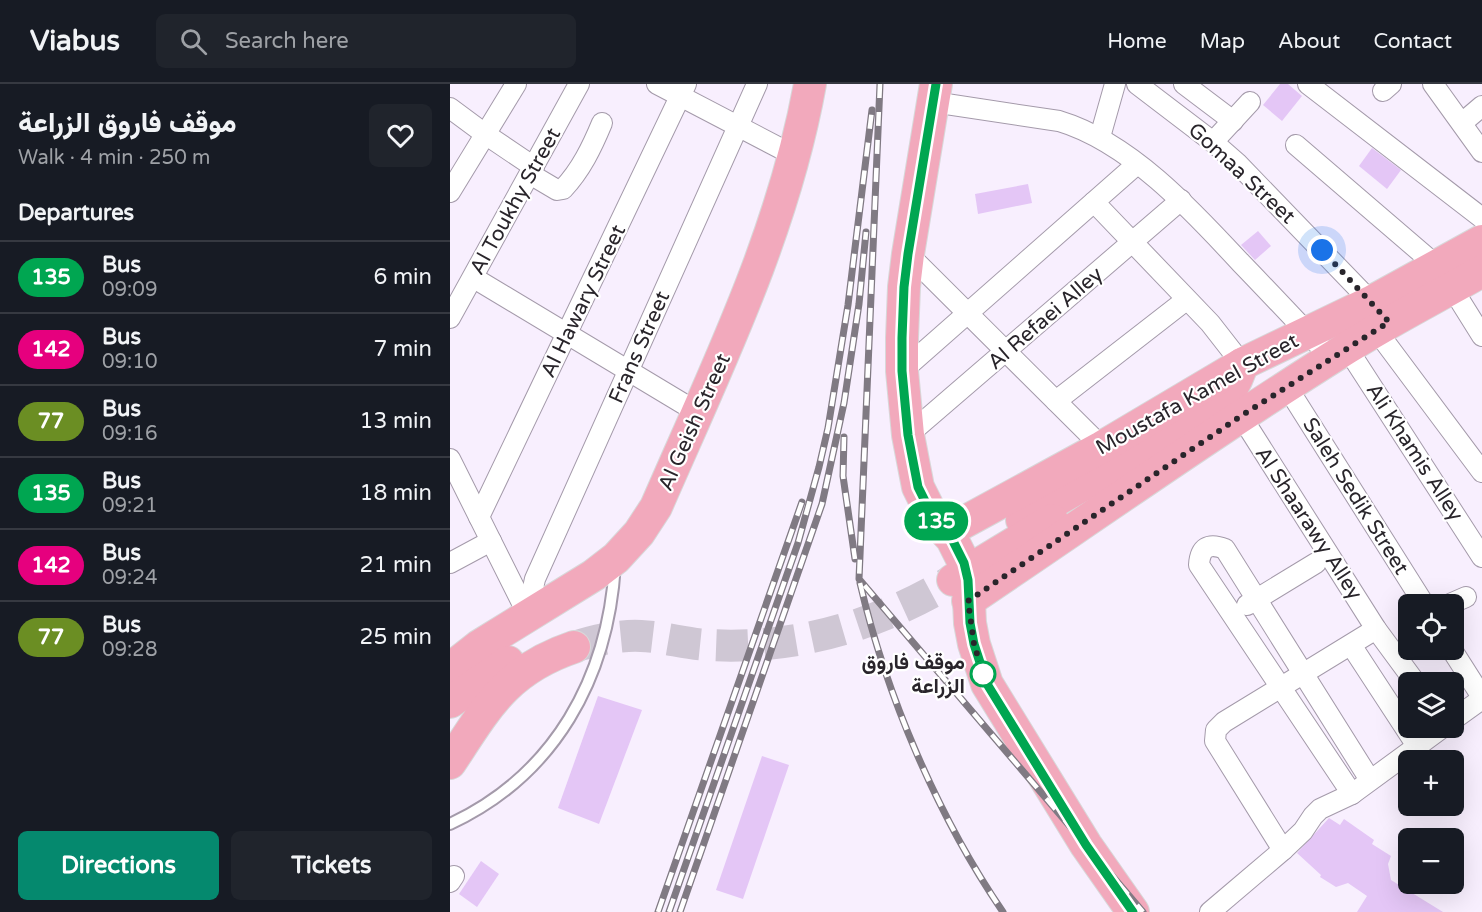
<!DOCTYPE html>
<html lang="en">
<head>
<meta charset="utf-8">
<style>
  :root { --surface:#171b24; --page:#20242c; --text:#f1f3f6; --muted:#9ea1a6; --line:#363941; --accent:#05896e }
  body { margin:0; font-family:"Varela Round",Vazirmatn,sans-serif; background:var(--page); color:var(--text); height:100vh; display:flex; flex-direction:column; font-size:22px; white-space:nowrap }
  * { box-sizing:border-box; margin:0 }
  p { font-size:20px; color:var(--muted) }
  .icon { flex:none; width:33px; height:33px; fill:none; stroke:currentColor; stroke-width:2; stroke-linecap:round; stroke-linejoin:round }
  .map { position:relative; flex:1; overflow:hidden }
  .panel { display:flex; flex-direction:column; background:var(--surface); width:450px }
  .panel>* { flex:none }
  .badge { padding:0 12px; border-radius:20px; font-size:21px; line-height:39px }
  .tools { position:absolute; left:948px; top:510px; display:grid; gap:12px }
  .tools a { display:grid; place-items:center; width:66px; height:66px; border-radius:9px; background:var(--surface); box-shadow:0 6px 24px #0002; font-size:30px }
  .you { position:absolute; width:30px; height:30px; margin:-15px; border:4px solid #fff; border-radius:50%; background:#1a73e8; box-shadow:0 0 0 9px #1a73e833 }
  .map>.badge { position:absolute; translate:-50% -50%; box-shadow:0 0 0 3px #fff }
  h2 { padding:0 18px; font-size:22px; line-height:54px }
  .round { display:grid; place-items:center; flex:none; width:63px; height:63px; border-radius:9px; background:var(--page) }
  .head { display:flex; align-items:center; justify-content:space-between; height:102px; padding:0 18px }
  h1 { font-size:28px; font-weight:800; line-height:45px }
  .primary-button { display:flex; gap:12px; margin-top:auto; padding:12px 18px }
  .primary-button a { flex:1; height:69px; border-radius:9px; background:var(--accent); color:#fff; font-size:24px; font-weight:800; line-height:69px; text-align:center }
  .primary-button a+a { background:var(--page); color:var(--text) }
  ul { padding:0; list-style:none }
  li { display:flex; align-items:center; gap:18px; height:72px; padding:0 18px; border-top:2px solid var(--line) }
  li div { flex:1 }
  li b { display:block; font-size:22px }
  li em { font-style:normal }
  li .badge { min-width:66px; font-weight:700; text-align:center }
  header { display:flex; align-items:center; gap:36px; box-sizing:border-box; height:84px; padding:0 30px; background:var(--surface); border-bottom:2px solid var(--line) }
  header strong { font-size:28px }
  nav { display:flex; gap:33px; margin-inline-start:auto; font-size:21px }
  .search { width:420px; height:54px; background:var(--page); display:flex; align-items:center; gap:15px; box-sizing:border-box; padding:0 21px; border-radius:9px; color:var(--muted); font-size:22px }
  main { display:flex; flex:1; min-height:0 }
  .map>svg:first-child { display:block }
  .building { fill:#e4c6f6 }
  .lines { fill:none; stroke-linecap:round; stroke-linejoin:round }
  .primary-tunnel { stroke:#cfc7d4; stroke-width:32; stroke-dasharray:32 16; stroke-linecap:butt }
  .service-casing { stroke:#a49aaa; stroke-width:14 }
  .minor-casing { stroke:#a49aaa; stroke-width:22 }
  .primary-casing { stroke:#d8d8d9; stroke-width:34 }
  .service { stroke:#fff; stroke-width:10 }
  .minor { stroke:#fff; stroke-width:20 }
  .primary { stroke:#f2a9bc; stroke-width:32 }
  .rail-casing { stroke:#807a83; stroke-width:7 }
  .rail { stroke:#fff; stroke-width:4.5; stroke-dasharray:14; stroke-linecap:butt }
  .line-casing { stroke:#fff; stroke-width:14 }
  .line { stroke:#00a651; stroke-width:9 }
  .walk { stroke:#29252b; stroke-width:6; stroke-dasharray:0 10.8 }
  .stop-dot { fill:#fff; stroke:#00a651; stroke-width:3 }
  .labels { text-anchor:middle; stroke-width:4.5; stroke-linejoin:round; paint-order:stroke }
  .street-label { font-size:21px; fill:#29252b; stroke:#fff }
  .stop-label { font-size:21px; font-weight:bold; fill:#29252b; stroke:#fff; text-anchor:end }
</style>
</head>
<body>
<header>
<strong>Viabus</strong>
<div class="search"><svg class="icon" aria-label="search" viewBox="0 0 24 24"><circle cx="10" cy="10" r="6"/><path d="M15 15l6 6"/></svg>Search here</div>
<nav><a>Home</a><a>Map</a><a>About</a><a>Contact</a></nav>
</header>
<main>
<section class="panel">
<div class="head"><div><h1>موقف فاروق الزراعة</h1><p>Walk · 4 min · 250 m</p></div><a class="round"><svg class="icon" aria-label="heart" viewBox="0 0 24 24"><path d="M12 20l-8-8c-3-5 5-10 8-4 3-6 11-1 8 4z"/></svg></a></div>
<h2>Departures</h2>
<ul>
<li><span class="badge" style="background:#00a651;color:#fff">135</span><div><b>Bus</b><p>09:09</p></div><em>6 min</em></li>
<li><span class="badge" style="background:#e6007e;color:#fff">142</span><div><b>Bus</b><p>09:10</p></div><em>7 min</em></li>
<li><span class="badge" style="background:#6b8e23;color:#fff">77</span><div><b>Bus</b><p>09:16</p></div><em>13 min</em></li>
<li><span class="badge" style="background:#00a651;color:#fff">135</span><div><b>Bus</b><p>09:21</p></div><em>18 min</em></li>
<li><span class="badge" style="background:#e6007e;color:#fff">142</span><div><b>Bus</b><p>09:24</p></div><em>21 min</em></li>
<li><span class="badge" style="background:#6b8e23;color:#fff">77</span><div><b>Bus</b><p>09:28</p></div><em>25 min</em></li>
</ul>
<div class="primary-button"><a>Directions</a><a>Tickets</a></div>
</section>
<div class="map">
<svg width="1032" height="828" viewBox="0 0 1032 828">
  <rect width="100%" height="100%" fill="#f8effe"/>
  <g class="building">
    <path d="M830,0H838L852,12L832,37L813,21Z"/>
    <path d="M922,64L951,86L937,105L909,82Z"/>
    <path d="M578,100L582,119L528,130L525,110Z"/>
    <path d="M808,147L821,162L805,176L791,161Z"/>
    <path d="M148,612L192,626L149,740L108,724Z"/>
    <path d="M312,672L339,681L293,815L266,806Z"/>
    <path d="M879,734L890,741L894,735L924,756L922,760L941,772L938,780L941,796L993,828H907L917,812L898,799L886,803L870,793L871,791L847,769Z"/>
    <path d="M31,777L49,790L27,823L9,810Z"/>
  </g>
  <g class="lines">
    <path class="primary-tunnel" d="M124,563C146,556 168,551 191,552C214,553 236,560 259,561C346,566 429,541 503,496"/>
    <g class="service-casing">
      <path id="service" d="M0,740C105,691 158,594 165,481"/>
    </g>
    <g class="minor-casing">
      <g id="minor">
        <path d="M207,0L345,72"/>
        <path d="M687,0L763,58L787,79L928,225"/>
        <path d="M734,0L783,37"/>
        <path d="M858,0L1032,134"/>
        <path d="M983,0L1032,68"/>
        <path d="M933,7L941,0"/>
        <path d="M483,18L609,37C679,58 741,125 790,178C821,210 851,242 881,274"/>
        <path d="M0,24L35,50L84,83"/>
        <path d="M1012,39L1032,22"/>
        <path d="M650,53L665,0"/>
        <path d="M763,58L800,18"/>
        <path d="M846,61L988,183"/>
        <path d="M80,90L107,106L113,105C131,86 142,63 152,39"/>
        <path d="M0,108L66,0"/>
        <path d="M644,118L760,239L792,280"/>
        <path d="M458,170L652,363"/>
        <path d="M24,194L247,328"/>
        <path d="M1002,204L1032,252"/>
        <path d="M0,234L129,0"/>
        <path d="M926,246L1032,388"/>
        <path d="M897,264L1032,473"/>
        <path d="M452,287L687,80"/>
        <path d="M837,303L974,520"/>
        <path d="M606,317L736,216"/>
        <path d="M791,332L926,545L965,598"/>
        <path d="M458,351L731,116"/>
        <path d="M0,375L78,531"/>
        <path d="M29,433L236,0"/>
        <path d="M0,479L41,457"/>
        <path d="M1000,520L1016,513"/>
        <path d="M797,521L866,479"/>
        <path d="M83,529L81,513L85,495L307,0"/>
        <path d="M901,561L967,662"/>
        <path d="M1002,566L1032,613"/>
        <path d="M1004,635L1032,615"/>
        <path d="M902,710L749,481C750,464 758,458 775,465L920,696"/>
        <path d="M833,766L765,657L766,646L774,638L926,545"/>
        <path d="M0,798L4,792"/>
        <path d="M760,828L833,766L853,747L863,732L870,725L902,710L992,644"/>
      </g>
    </g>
    <g class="primary-casing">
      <g id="primary">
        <path d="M486,0L458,170L454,203L452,254V287L458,351L468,403L484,435L502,455L514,479L518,496L520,539L524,560L537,600L636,761L683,828"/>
        <path d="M572,436L761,327C777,314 786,301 792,280"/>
        <path d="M496,448L652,363L792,280L921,218L1032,157"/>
        <path d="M503,496L602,436"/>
        <path d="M518,517C644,432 769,344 897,264C941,236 987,213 1032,187"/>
        <path d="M0,585L29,562L144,491L166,474L189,449L206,423C266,285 333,150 360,0"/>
        <path d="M0,618L58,578"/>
        <path d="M0,679C37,623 56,586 124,563"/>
      </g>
    </g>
    <use href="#service" class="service"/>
    <use href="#minor" class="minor"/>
    <use href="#primary" class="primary"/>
    <g class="rail-casing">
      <g id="rail">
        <path d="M430,0L409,495L693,828"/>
        <path d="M394,353L393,392L405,475"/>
        <path d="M410,499C436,611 488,733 553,828"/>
        <path d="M208,828L352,418"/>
        <path d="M219,828L348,459L369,383L378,344L398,221L422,26"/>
        <path d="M230,828L372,420L394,319L409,220L416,148"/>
      </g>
    </g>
    <use href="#rail" class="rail"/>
  </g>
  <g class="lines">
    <g class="line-casing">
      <path id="line" d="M486,0L458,170L454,203L452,254V287L458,351L468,403L484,435L502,455L514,479L518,496L520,539L524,560L537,600L636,761L683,828"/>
    </g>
    <use href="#line" class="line"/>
    <path class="walk" d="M533,590L524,560L518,517L791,332L939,238L872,166"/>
  </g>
  <circle class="stop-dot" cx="533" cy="590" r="12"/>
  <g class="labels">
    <g class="street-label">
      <text transform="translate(792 89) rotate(43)" y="7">Gomaa Street</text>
      <text transform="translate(65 117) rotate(-61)" y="7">Al Toukhy Street</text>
      <text transform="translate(133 217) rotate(-64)" y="7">Al Hawary Street</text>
      <text transform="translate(595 234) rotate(-41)" y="7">Al Refaei Alley</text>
      <text transform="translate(189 263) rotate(-66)" y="7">Frans Street</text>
      <text transform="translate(747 310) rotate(-29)" y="7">Moustafa Kamel Street</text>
      <text transform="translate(244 338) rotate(-66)" y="7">Al Geish Street</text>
      <text transform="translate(965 368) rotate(57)" y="7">Ali Khamis Alley</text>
      <text transform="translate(906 412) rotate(58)" y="7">Saleh Sedik Street</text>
      <text transform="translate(859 439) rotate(57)" y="7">Al Shaarawy Alley</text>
    </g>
    <g class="stop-label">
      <text x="515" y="585">موقف فاروق<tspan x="515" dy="24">الزراعة</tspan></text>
    </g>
  </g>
</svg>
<div class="tools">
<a><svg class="icon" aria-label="locate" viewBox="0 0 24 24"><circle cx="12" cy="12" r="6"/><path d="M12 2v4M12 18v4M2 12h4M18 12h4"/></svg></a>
<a><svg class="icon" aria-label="layers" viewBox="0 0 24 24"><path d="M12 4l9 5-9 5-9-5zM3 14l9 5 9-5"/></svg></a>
<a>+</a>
<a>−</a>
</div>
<div class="you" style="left:872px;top:166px"></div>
<b class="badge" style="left:486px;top:437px;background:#00a651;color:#fff">135</b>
</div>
</main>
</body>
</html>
